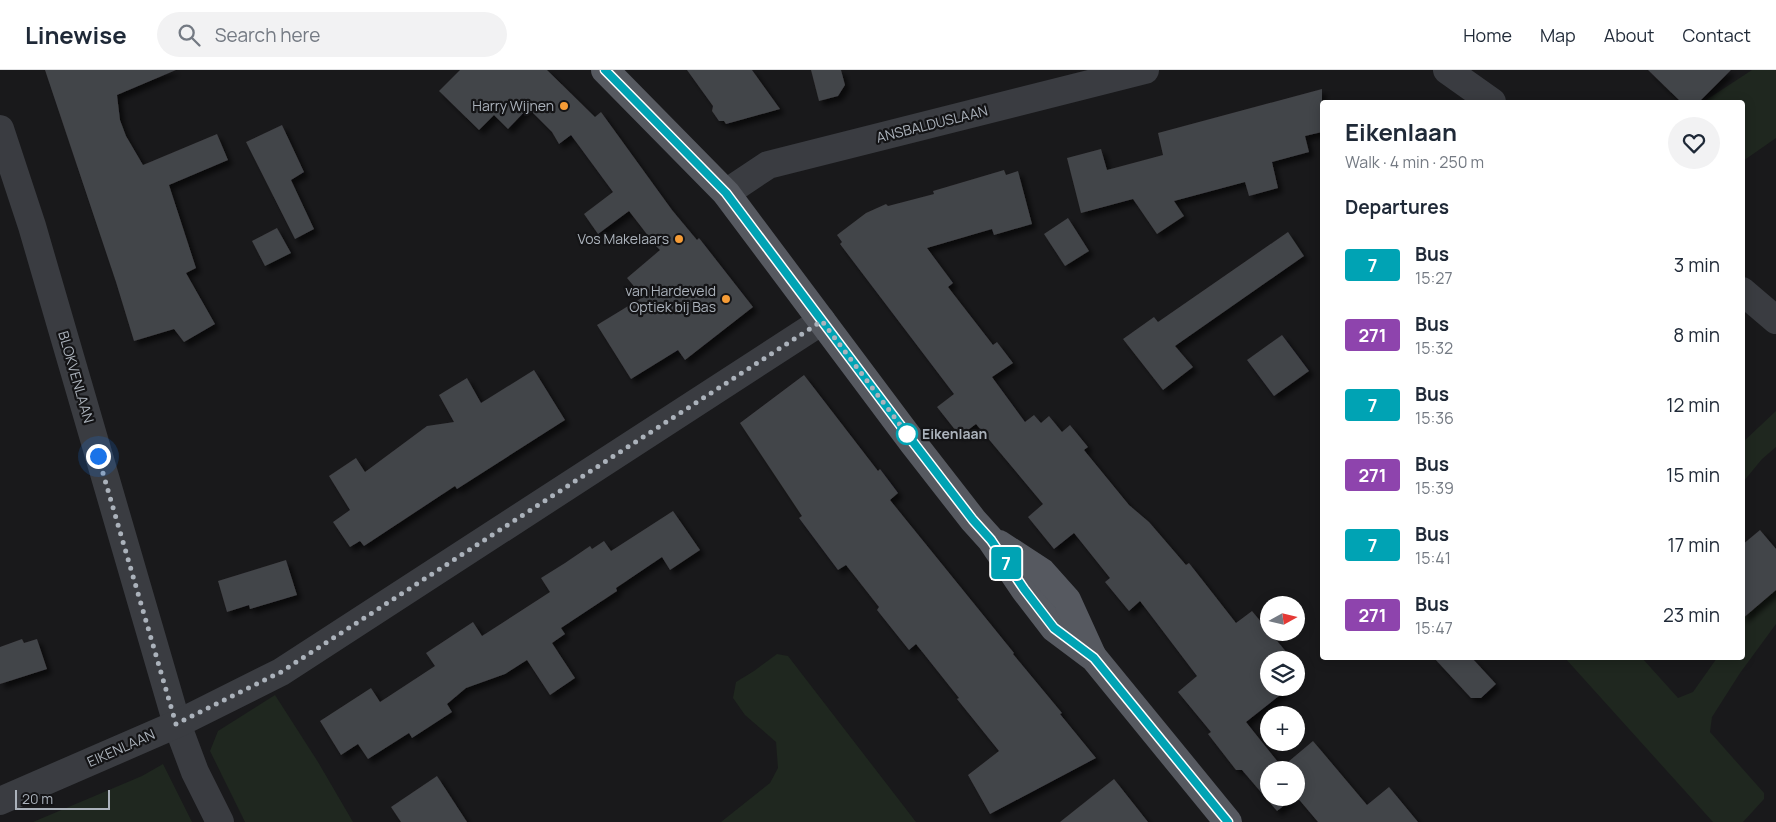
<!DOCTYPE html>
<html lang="en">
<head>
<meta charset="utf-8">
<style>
  :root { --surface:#fff; --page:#f2f2f3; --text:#1f2937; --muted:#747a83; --line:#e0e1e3 }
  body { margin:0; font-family:Manrope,sans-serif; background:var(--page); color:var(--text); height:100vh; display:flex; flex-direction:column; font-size:19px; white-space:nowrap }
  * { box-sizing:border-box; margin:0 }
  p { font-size:16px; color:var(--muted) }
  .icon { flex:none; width:28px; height:28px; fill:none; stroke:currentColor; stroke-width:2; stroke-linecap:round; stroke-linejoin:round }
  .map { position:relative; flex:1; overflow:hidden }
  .sheet { position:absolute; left:1320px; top:30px; width:425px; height:560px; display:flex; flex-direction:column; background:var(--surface); border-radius:5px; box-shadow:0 2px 12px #0003 }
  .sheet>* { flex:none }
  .badge { padding:0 10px; border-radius:4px; font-size:18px; line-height:32px }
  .needle { width:32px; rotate:82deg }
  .tools { position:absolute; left:1260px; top:526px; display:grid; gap:10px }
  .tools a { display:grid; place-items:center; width:45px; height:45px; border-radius:50%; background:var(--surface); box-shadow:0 2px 12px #0003; font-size:25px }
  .scale { position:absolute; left:15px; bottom:12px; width:95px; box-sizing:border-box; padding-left:5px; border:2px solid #abb2bb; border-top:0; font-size:14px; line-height:18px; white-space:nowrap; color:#abb2bb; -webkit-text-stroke:4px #141416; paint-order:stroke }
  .you { position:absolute; width:25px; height:25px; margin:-12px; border:4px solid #fff; border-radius:50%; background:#1a73e8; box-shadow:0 0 0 8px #1a73e833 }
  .map>.badge { position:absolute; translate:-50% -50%; box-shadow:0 0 0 2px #fff }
  h2 { padding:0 25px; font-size:19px; line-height:45px }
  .round { display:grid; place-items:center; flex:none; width:52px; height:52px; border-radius:26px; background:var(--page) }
  .headline { display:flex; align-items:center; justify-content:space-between; height:85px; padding:0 25px }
  h1 { font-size:24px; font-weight:700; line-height:38px }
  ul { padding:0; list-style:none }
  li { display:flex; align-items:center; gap:15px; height:70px; padding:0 25px }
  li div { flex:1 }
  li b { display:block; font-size:19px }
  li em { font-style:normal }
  li .badge { min-width:55px; font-weight:700; text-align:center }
  header { display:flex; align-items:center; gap:30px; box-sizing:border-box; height:70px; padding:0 25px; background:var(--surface); border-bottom:1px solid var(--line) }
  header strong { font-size:24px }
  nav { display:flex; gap:28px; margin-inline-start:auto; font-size:18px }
  .search { width:350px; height:45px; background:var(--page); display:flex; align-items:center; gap:12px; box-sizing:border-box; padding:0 18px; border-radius:28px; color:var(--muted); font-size:19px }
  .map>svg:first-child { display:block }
  .green { fill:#1f271f }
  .building { fill:#434448; filter:url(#shadow) }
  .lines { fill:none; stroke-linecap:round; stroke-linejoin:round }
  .minor { stroke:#3a3c41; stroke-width:28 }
  .major { stroke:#565960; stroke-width:28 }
  .line-casing { stroke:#fff; stroke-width:11 }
  .line { stroke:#00a3b4; stroke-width:8 }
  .walk { stroke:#abb2bb; stroke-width:5; stroke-dasharray:0 9 }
  .poi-dot { fill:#f69c36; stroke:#141416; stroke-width:2 }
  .stop-dot { fill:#fff; stroke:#00a3b4; stroke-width:2.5 }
  .labels { text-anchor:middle; stroke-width:4.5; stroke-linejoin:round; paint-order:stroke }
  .poi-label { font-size:14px; fill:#abb2bb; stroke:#141416; text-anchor:end }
  .street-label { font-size:14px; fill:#abb2bb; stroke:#141416 }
  .stop-label { font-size:14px; font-weight:bold; fill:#abb2bb; stroke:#141416; text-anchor:start }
</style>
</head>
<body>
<header>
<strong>Linewise</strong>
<div class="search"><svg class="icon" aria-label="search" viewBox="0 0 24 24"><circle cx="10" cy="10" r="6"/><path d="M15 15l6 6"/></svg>Search here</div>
<nav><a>Home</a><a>Map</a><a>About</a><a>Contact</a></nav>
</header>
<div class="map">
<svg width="1776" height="752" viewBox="0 0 1776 752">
  <defs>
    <filter id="shadow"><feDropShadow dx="4.5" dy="4.5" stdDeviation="2.5" flood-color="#0009"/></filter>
  </defs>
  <rect width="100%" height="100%" fill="#19191b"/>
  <g class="green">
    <path d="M1752,0H1776V68L1743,91L1742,32H1703Z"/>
    <path d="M1776,341V377L1762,389L1743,412V372Z"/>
    <path d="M1776,504V554L1740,603L1712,647L1710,662L1764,723V729L1743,752H1713L1565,588H1642L1678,628L1693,622L1717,588H1742L1743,550Z"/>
    <path d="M777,584L788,586L916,752H721L770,713L778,698L776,672L745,645L733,628L736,612L754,601Z"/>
    <path d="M275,625L318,692L353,752H245L210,681L218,661Z"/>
    <path d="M163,694L192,752H33L142,706Z"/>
  </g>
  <g class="building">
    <path d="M45,0H176L117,25L120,50L126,66L143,95L217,64L228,90L169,115L196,198L186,203L215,254L184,272L174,259L134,271L116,212Z"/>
    <path d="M460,0H547L595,47L601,42L672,140L697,170L699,168L753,237L685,290L678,280L631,309L597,255L643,227L627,208L660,180L656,176L629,141L598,164L584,144L613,122L571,65L559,74L552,62L528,38L508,59L494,45L479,60L439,21Z"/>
    <path d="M687,0H752L780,39L726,54L724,51H719L712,41L713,36Z"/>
    <path d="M811,0H841L845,15L838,26L819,31Z"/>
    <path d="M1648,0H1731L1699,32H1681Z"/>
    <path d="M1322,19V62L1305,66L1309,82L1272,92L1278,118L1249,126L1245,112L1174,131L1184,146L1157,164L1133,129L1081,143L1067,88L1101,79L1107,100L1163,85L1158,63Z"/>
    <path d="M282,55L304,102L291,110L314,159L295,169L246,72Z"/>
    <path d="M1004,100L1006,105L1018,101L1032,154L994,165L992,159L927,178L953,213L948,217L993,275L997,272L1013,293L992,307L1025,352L1034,345L1041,353L1049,346L1062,362L1070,355L1088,377L1084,380L1129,435L1149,452L1186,495L1189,493L1236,553L1252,541L1293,590H1269V618H1289L1246,652L1282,697L1313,671L1367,735L1389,717L1418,752H1318L1296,726V700H1269V728H1294L1277,741L1242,700H1236L1208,664L1211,662L1178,622L1197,606L1140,531L1129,541L1105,512L1110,508L1074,463L1054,479L1028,447L1043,434L976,354L960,366L937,337L954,324L840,174L842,172L837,165L866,143L886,134L888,136L934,124L933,121Z"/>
    <path d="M1068,148L1089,181L1065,196L1044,164Z"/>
    <path d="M277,158L291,183L265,196L252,171Z"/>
    <path d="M1288,162L1304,186L1175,276L1193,297L1163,320L1123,269L1154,247L1158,252Z"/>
    <path d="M1282,265L1309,301L1274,326L1247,290Z"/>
    <path d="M534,300L565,350L457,419L455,416L364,476L360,471L350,477L333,452L350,440L329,406L356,388L365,402L427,356L454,352L439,325L467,308L481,333Z"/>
    <path d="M804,305L878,401L880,399L898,423L890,430L1014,583L1013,584L1062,643L1060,644L1096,688L990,744L968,705L999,681L957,629L959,628L916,574L909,580L877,540L879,537L846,495L838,500L799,448L802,446L740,353Z"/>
    <path d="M673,441L700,480L670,500L662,487L616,518L617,521L561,558L565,564L552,573L575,608L550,625L527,590L505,604L466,618L447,634L452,642L412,668L409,663L368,689L358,674L341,685L320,651L371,618L380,632L435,596L426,583L473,552L482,566L550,522L541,508L565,493L590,476L592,479L604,471L611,481Z"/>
    <path d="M1760,460L1776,479V520L1742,549V475Z"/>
    <path d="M286,490L297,525L250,539L249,535L227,542L218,511Z"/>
    <path d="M22,569L24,573L37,569L47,599L0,614V577Z"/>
    <path d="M1434,588H1472L1496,614L1481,628H1471Z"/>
    <path d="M437,706L467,752H401L391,737Z"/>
    <path d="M1114,709L1148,752H1060Z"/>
  </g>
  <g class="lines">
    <g class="minor">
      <path d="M1447,0L1492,32"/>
      <path d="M0,59L32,156L177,654L195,702L220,752"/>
      <path d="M726,123L768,95L1145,0"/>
      <path d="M1742,221L1776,250"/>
      <path d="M0,731L177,654L281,602L822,251"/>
    </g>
    <g class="major">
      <path d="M605,0L726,123L913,373L973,450L991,470L1024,519L1054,558L1094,588L1228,752"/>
      <path d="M999,474L1042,502L1067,530L1092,585"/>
    </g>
  </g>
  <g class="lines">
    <g class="line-casing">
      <path id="line" d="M605,0L726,123L913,372L973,450L991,470L1024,519L1054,558L1094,588L1228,752"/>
    </g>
    <use href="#line" class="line"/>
    <path class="walk" d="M98,386L176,654L281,602L822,251L907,364"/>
  </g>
  <g class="poi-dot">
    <circle cx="564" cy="36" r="5"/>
    <circle cx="679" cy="169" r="5"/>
    <circle cx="726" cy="229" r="5"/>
  </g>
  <circle class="stop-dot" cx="907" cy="364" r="10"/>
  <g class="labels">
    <g class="poi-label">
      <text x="554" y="41">Harry Wijnen</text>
      <text x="669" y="174">Vos Makelaars</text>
      <text x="716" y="226">van Hardeveld<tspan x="716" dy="16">Optiek bij Bas</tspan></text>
    </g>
    <g class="street-label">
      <text transform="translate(932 54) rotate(-14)" y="5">ANSBALDUSLAAN</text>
      <text transform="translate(76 307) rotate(74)" y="5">BLOKVENLAAN</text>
      <text transform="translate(121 678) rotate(-24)" y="5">EIKENLAAN</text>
    </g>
    <g class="stop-label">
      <text x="922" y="369">Eikenlaan</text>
    </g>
  </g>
</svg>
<div class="tools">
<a><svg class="needle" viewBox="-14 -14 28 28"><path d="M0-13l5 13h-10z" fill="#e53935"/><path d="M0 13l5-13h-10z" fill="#747a83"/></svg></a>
<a><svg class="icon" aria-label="layers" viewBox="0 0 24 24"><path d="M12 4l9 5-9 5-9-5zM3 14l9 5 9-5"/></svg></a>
<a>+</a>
<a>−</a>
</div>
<div class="scale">20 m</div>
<div class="you" style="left:98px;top:386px"></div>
<b class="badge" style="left:1006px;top:493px;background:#00a3b4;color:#fff">7</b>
<section class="sheet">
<div class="headline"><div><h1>Eikenlaan</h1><p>Walk · 4 min · 250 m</p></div><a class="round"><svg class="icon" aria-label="heart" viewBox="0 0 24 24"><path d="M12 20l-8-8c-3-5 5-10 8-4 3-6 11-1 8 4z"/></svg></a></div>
<h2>Departures</h2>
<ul>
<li><span class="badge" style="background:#00a3b4;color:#fff">7</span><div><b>Bus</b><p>15:27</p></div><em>3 min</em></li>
<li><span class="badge" style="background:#8e44ad;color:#fff">271</span><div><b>Bus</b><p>15:32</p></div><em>8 min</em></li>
<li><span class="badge" style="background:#00a3b4;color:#fff">7</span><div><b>Bus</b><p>15:36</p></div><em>12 min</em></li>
<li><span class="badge" style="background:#8e44ad;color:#fff">271</span><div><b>Bus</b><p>15:39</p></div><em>15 min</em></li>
<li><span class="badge" style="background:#00a3b4;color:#fff">7</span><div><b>Bus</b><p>15:41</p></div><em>17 min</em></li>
<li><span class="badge" style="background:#8e44ad;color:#fff">271</span><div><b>Bus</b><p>15:47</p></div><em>23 min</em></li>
</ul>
</section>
</div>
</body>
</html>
